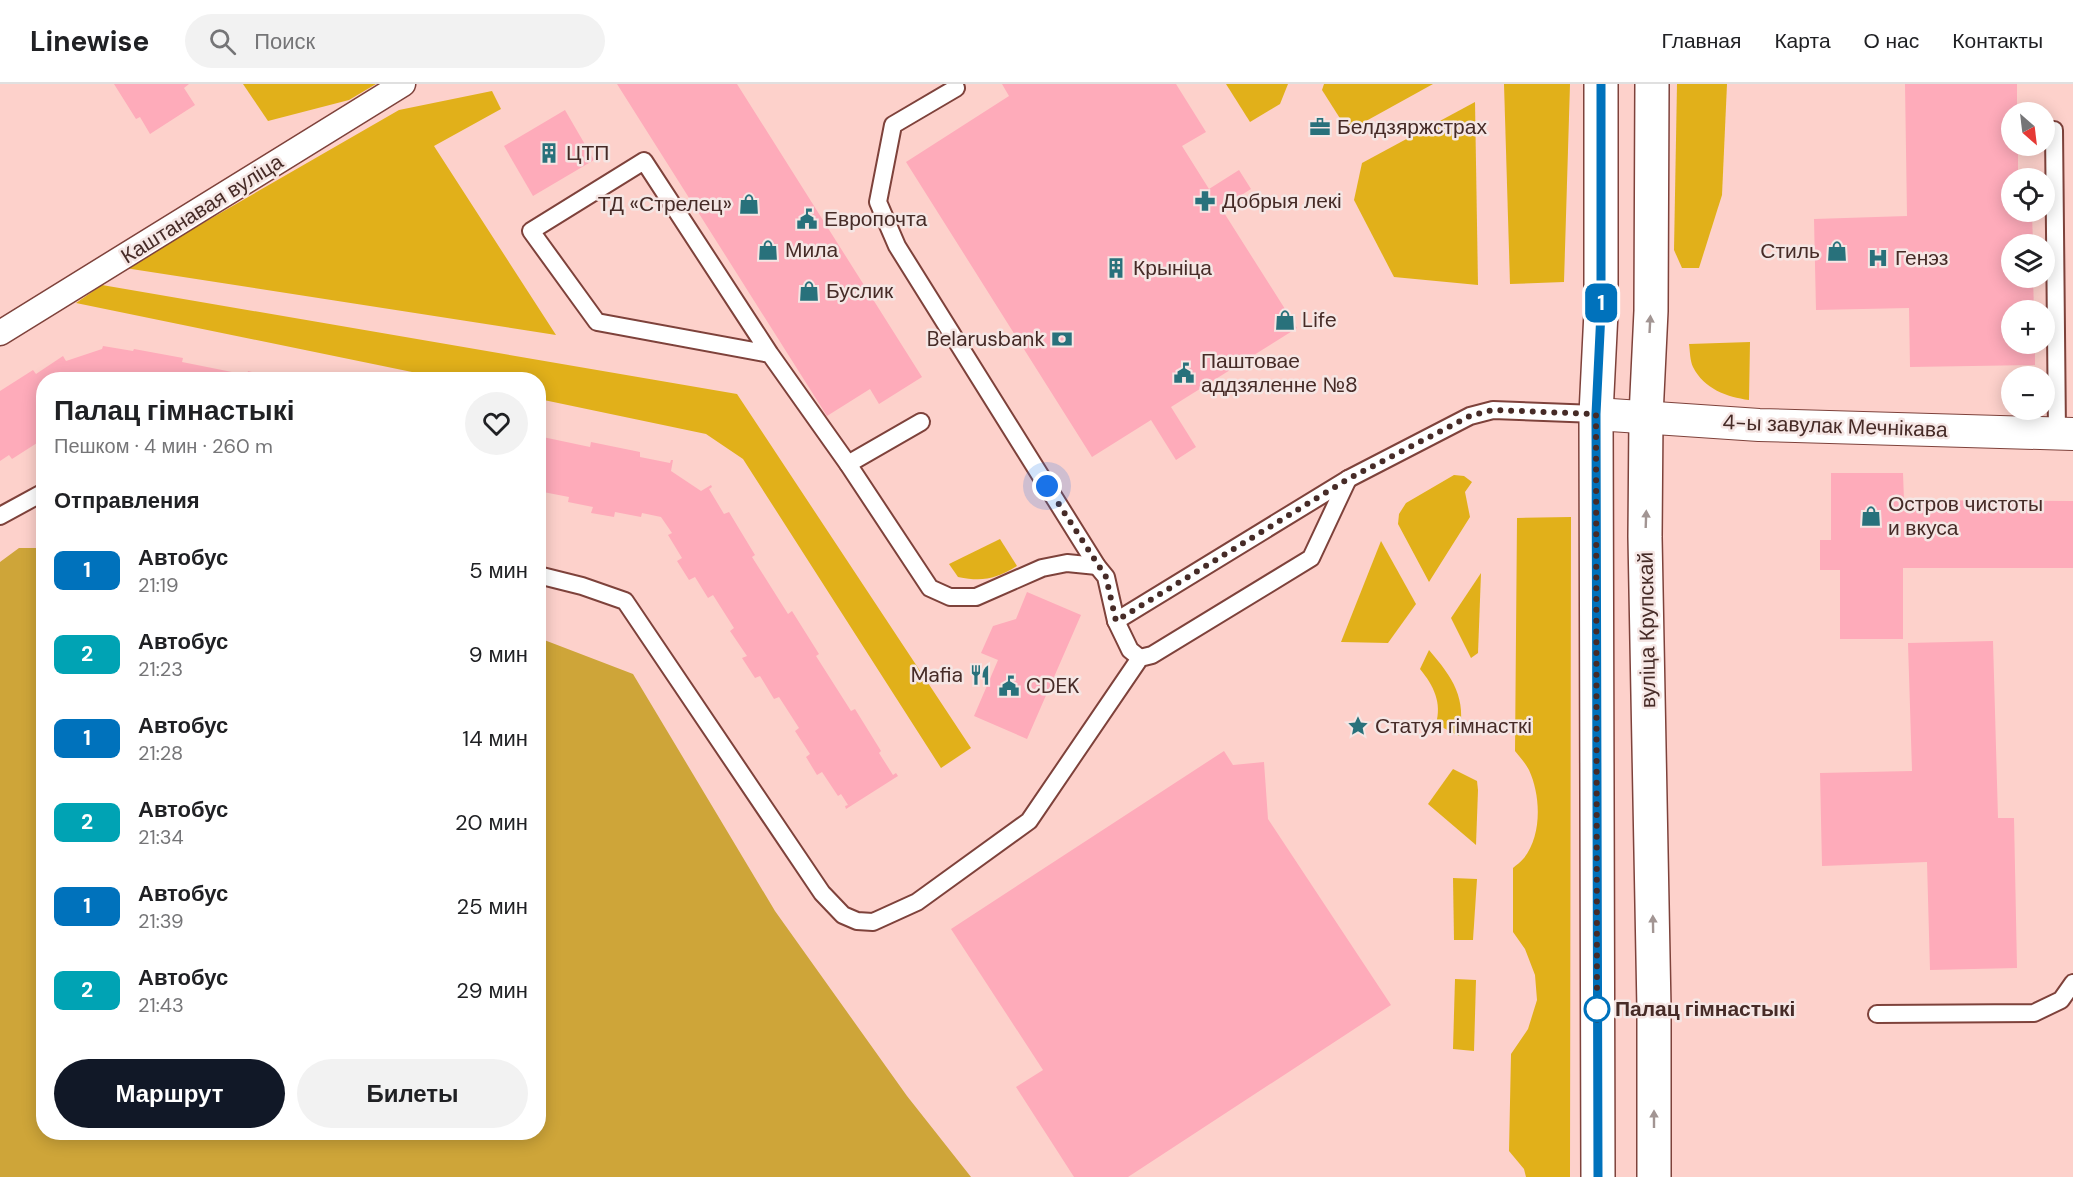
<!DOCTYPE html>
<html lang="ru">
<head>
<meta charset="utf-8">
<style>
  :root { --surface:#fff; --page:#f2f2f2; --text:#202124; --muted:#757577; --line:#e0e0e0; --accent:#111827 }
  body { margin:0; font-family:"DM Sans",sans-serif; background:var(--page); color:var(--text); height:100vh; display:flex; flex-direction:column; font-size:22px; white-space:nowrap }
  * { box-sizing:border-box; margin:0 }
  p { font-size:20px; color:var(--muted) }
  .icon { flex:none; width:33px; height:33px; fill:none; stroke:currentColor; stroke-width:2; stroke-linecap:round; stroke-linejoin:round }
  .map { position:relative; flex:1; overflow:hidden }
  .drawer { position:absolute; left:36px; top:288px; width:510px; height:768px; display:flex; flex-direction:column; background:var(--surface); border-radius:24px; box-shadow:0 3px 15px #0003 }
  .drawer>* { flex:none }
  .badge { padding:0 12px; border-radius:9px; font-size:21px; line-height:39px }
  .needle { width:39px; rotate:152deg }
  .buttons { position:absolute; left:2001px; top:18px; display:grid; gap:12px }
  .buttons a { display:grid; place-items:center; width:54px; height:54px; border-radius:50%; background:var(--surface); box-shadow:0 3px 15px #0003; font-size:30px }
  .you { position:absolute; width:30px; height:30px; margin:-15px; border:4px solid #fff; border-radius:50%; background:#1a73e8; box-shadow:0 0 0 9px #1a73e833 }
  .map>.badge { position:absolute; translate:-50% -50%; box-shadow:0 0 0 3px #fff }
  h2 { padding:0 18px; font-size:22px; line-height:54px }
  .round { display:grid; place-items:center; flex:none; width:63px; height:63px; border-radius:32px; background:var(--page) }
  .overview { display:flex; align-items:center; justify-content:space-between; height:102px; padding:0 18px }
  h1 { font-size:28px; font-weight:700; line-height:45px }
  .action { display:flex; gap:12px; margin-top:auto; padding:12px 18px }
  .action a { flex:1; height:69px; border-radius:36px; background:var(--accent); color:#fff; font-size:24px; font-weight:700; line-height:69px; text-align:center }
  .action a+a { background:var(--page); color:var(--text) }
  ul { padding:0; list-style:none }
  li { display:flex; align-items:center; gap:18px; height:84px; padding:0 18px }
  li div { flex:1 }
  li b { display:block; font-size:22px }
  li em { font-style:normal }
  li .badge { min-width:66px; font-weight:700; text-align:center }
  header { display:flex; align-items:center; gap:36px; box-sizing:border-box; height:84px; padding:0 30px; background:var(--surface); border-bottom:2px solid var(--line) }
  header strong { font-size:28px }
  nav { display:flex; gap:33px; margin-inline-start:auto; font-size:21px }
  .search { width:420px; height:54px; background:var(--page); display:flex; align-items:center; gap:15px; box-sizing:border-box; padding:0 21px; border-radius:33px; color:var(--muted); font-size:22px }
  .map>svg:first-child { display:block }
  .green { fill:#e1b01a }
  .forest { fill:#cea539 }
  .building { fill:#feabba }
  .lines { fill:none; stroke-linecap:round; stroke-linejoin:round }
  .service-casing { stroke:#7e423b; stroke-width:20 }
  .pedestrian-casing { stroke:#7e423b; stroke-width:27 }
  .minor-casing { stroke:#7e423b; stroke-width:34 }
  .primary-casing { stroke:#7e423b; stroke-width:36 }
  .service { stroke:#fff; stroke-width:16 }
  .pedestrian { stroke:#fff; stroke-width:24 }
  .minor { stroke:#fff; stroke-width:32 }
  .primary { stroke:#fff; stroke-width:33 }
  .oneway { fill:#a29593 }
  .line-casing { stroke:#fff; stroke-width:14 }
  .line { stroke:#0072bc; stroke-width:9 }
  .walk { stroke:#462b27; stroke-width:6; stroke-dasharray:0 10.8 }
  .stop-dot { fill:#fff; stroke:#0072bc; stroke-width:3 }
  .labels { text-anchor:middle; stroke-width:5; stroke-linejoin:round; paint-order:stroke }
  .poi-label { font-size:21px; fill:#462b27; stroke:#f5e6e4; text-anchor:start }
  .street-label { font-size:21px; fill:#462b27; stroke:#f5e6e4 }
  .stop-label { font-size:21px; font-weight:bold; fill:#462b27; stroke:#f5e6e4; text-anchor:start }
</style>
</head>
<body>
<header>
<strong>Linewise</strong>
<div class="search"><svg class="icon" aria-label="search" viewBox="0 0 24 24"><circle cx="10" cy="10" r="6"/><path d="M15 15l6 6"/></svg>Поиск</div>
<nav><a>Главная</a><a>Карта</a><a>О нас</a><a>Контакты</a></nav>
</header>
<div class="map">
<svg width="2073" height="1093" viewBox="0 0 2073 1093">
  <rect width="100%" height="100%" fill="#fdd1cb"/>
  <g class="green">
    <path d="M243,0H376L349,16L268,37Z"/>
    <path d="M1226,0H1288L1280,20L1250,38Z"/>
    <path d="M1324,0H1433L1348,47L1322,6Z"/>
    <path d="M1504,0H1570L1564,198L1510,200Z"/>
    <path d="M1677,0H1727L1722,111L1699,184H1682L1674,166Z"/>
    <path d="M492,7L501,25L434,62L556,251L125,184L399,26Z"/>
    <path d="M1475,18L1478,201L1394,193L1354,116L1362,79Z"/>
    <path d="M102,201L737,310L971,664L941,684L743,375L706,350L539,315L538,296L446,295L76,219Z"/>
    <path d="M1750,258L1749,316C1727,313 1704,305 1693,283C1690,277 1690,267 1689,260Z"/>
    <path d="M1454,391L1464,392L1472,398L1465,408L1470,433L1429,498L1398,440L1399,430L1406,419Z"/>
    <path d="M1571,433L1570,1093H1526L1524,1085L1509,1067L1511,970L1528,945L1537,916L1535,891L1525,865L1513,848V784C1516,781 1521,778 1524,774C1542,751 1541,712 1529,686C1526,680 1520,673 1515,667L1517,434Z"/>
    <path d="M1000,455L1017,482C995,495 983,498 958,493L949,480Z"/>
    <path d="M1381,457L1416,520L1388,559L1341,558Z"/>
    <path d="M1481,489L1478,569L1471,574L1451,534Z"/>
    <path d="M1429,566C1453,594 1467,614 1459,652L1436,640C1442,619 1434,602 1420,585Z"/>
    <path d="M1453,685L1477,697L1478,706L1476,761L1428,720Z"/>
    <path d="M1453,794L1477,795L1473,856H1454Z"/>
    <path d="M1455,895L1476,896L1474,967L1453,965Z"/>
  </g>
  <path class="forest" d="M19,464H44V1048H538L539,554L633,590L775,827L907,1012L971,1093H0V478Z"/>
  <g class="building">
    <path d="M114,0H189L184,4L195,21L150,50L140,33L136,35Z"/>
    <path d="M617,0H737L922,293L879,320L870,305L827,332Z"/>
    <path d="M1002,0H1176L1206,48L1182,62L1209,105L1239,86L1251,105L1221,124L1297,244L1171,323L1196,363L1176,376L1151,336L1092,373L906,78L1009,12Z"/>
    <path d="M1905,0H2017V28H2012V62H2018V94H2012V128H2019V130H2032L2033,160H2012V194H2033L2034,226H2012V260H2035V281L1910,283L1909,224L1816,226L1814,135L1907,132Z"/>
    <path d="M565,26L594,76L533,112L504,62Z"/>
    <path d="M103,262L133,267L134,265L183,274L182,278L247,291L248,287L284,296H44V361L40,364L37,359L12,375L9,371L0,377V307L33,286L36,290L63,272L66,277L102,265Z"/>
    <path d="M538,352L590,363L591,358L640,368V373L670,379L671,376H673L671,387L701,407L711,401L712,403L709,405L724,430L729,428L755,471L752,473L788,530L792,527L819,570L816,572L851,627L855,625L881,667L879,669L893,691L896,689L898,692L846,725L845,722L848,721L841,710L838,712L822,688L817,691L806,673L810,670L795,647L799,644L779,613L774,615L760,592L755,594L742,574L747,572L730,547L734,544L713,511L708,514L695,493L689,496L677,477L682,474L668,451L672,449L661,433L642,429L641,433L615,428L614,433L591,429L593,423L568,418L569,413L538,407Z"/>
    <path d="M1831,389H1903L1904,416L2073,417V484H1903V555H1840V486H1820V456H1831Z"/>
    <path d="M1027,508L1081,531L1027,655L974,632L998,576L981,569L993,542L1016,535Z"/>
    <path d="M1993,557L1998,734H2014L2017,884L1930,886L1927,778L1822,782L1820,689L1912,687L1908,559Z"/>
    <path d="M1224,667L1233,681L1264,678L1268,735L1391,921L1128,1093H1074L1016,1003L1043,986L951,845Z"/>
  </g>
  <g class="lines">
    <g class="service-casing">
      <g id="service">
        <path d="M956,4L893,41L878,118L897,162L1097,482L1106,493L1116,537L1130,566L1140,574"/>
        <path d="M2054,46L2057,349"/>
        <path d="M770,270L597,238L531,147L644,77L770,270L848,380L930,504L950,513H976L1042,484L1067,479L1097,482"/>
        <path d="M848,380L921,338"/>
        <path d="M0,432L44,408"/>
        <path d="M538,491L582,502L625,517L822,809L843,831L857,837L873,838L917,818L1029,737L1140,574L1152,571L1311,474L1348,395"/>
        <path d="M1116,537L1348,395L1470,332L1493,326L1596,330"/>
        <path d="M1877,930L2034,929L2061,916L2073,899"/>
      </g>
    </g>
    <g class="pedestrian-casing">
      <path id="pedestrian" d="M0,249L403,0"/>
    </g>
    <g class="minor-casing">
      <path id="minor" d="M1596,330L1759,341L2073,350"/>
    </g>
    <g class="primary-casing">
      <g id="primary">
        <path d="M1652,0L1651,227L1646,332L1645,453L1654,925V1093"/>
        <path d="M1598,1093L1596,330L1601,228V0"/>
      </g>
    </g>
    <use href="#service" class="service"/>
    <use href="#pedestrian" class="pedestrian"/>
    <use href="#minor" class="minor"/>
    <use href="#primary" class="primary"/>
  </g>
  <defs><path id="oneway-solid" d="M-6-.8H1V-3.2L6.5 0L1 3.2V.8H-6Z" transform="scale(1.5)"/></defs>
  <g class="oneway">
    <use href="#oneway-solid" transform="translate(1650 240) rotate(-87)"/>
    <use href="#oneway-solid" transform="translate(1646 435) rotate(-88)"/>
    <use href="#oneway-solid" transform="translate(1653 840) rotate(-91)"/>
    <use href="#oneway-solid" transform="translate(1654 1035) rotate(-90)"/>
  </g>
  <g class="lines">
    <g class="line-casing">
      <path id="line" d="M1598,1093L1596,330L1601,228V0"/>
    </g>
    <use href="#line" class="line"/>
    <path class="walk" d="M1047,402L1106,493L1116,537L1348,395L1470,332L1493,326L1596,330L1597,936V925"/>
  </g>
  <defs>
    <g id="office-bare" transform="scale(1.62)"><path d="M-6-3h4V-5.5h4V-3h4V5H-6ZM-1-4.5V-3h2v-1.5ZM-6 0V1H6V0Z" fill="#28717b" stroke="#f5e6e4" stroke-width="2.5" paint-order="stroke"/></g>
    <g id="building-bare" transform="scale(1.62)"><path d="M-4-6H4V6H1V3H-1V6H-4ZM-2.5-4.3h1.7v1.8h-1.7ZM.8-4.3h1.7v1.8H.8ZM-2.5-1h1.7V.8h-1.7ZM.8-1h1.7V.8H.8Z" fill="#28717b" stroke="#f5e6e4" stroke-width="2.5" paint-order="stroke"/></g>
    <g id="pharmacy-bare" transform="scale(1.62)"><path d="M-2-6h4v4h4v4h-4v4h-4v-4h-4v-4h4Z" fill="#28717b" stroke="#f5e6e4" stroke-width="2.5" paint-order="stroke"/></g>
    <g id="shop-bare" transform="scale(1.62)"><path d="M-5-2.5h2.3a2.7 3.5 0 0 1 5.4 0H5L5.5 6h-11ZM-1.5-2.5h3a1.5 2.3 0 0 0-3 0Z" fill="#28717b" stroke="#f5e6e4" stroke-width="2.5" paint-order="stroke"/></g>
    <g id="civic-bare" transform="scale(1.62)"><path d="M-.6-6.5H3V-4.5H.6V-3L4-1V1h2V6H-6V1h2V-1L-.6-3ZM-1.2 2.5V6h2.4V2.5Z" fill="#28717b" stroke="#f5e6e4" stroke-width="2.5" paint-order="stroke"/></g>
    <g id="hospital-bare" transform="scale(1.62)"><path d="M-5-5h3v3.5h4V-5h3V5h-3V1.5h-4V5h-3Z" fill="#28717b" stroke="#f5e6e4" stroke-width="2.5" paint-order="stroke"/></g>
    <g id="bank-bare" transform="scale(1.62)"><path d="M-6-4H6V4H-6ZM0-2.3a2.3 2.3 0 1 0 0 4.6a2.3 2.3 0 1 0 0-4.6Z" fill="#28717b" stroke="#f5e6e4" stroke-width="2.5" paint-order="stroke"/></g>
    <g id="restaurant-bare" transform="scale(1.62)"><path d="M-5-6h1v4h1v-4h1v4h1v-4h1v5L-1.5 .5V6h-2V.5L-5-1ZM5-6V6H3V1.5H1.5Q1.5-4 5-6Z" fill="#28717b" stroke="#f5e6e4" stroke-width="2.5" paint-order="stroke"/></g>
    <g id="sight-bare" transform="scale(1.62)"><path d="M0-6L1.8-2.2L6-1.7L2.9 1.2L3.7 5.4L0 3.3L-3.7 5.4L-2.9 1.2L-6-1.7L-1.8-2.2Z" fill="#28717b" stroke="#f5e6e4" stroke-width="2.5" paint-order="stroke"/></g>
  </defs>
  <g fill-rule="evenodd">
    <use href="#office-bare" x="1320" y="43"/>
    <use href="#building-bare" x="549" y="69"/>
    <use href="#pharmacy-bare" x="1205" y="117"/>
    <use href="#shop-bare" x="749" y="120"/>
    <use href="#civic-bare" x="807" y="135"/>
    <use href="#shop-bare" x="768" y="166"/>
    <use href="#shop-bare" x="1837" y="167"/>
    <use href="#hospital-bare" x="1878" y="174"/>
    <use href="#building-bare" x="1116" y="184"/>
    <use href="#shop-bare" x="809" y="207"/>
    <use href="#shop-bare" x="1285" y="236"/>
    <use href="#bank-bare" x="1062" y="255"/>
    <use href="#civic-bare" x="1184" y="289"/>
    <use href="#shop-bare" x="1871" y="432"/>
    <use href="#restaurant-bare" x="980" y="591"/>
    <use href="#civic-bare" x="1009" y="602"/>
    <use href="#sight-bare" x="1358" y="642"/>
  </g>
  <circle class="stop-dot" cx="1597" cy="925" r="12"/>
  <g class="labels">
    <g class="poi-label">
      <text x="1337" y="50">Белдзяржстрах</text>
      <text x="566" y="76">ЦТП</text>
      <text x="1222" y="124">Добрыя лекі</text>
      <text x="732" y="127" text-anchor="end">ТД «Стрелец»</text>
      <text x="824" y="142">Европочта</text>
      <text x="785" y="173">Мила</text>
      <text x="1820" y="174" text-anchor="end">Стиль</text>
      <text x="1895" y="181">Генэз</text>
      <text x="1133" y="191">Крыніца</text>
      <text x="826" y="214">Буслик</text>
      <text x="1302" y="243">Life</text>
      <text x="1045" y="262" text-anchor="end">Belarusbank</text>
      <text x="1201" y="284">Паштовае<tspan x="1201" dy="24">аддзяленне №8</tspan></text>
      <text x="1888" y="427">Остров чистоты<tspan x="1888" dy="24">и вкуса</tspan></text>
      <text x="963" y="598" text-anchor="end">Mafia</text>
      <text x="1026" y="609">CDEK</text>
      <text x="1375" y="649">Статуя гімнасткі</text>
    </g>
    <g class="street-label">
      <text transform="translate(202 125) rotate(-32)" y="7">Каштанавая вуліца</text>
      <text transform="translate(1835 342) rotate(2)" y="7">4-ы завулак Мечнікава</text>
      <text transform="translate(1647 546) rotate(-91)" y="7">вуліца Крупскай</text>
    </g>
    <g class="stop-label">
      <text x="1615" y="932">Палац гімнастыкі</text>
    </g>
  </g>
</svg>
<div class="buttons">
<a><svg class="needle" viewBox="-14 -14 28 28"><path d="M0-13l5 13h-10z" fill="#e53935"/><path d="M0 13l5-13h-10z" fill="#757577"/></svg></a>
<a><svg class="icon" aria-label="locate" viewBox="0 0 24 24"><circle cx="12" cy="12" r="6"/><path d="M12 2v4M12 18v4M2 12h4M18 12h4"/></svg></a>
<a><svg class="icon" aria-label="layers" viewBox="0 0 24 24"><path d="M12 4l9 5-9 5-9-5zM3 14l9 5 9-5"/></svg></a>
<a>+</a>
<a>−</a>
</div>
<div class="you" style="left:1047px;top:402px"></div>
<b class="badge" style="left:1601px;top:219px;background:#0072bc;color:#fff">1</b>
<section class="drawer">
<div class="overview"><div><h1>Палац гімнастыкі</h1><p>Пешком · 4 мин · 260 m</p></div><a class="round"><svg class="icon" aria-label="heart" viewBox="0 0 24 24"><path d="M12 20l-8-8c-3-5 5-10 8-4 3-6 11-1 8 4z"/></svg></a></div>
<h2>Отправления</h2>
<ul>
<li><span class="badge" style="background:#0072bc;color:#fff">1</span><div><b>Автобус</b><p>21:19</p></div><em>5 мин</em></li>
<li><span class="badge" style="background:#00a3b4;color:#fff">2</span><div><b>Автобус</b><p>21:23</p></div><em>9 мин</em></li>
<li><span class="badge" style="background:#0072bc;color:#fff">1</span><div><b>Автобус</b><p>21:28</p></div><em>14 мин</em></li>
<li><span class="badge" style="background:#00a3b4;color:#fff">2</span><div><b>Автобус</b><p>21:34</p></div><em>20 мин</em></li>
<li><span class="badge" style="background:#0072bc;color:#fff">1</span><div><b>Автобус</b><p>21:39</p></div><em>25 мин</em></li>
<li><span class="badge" style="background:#00a3b4;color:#fff">2</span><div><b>Автобус</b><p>21:43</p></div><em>29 мин</em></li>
</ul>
<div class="action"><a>Маршрут</a><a>Билеты</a></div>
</section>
</div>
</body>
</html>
